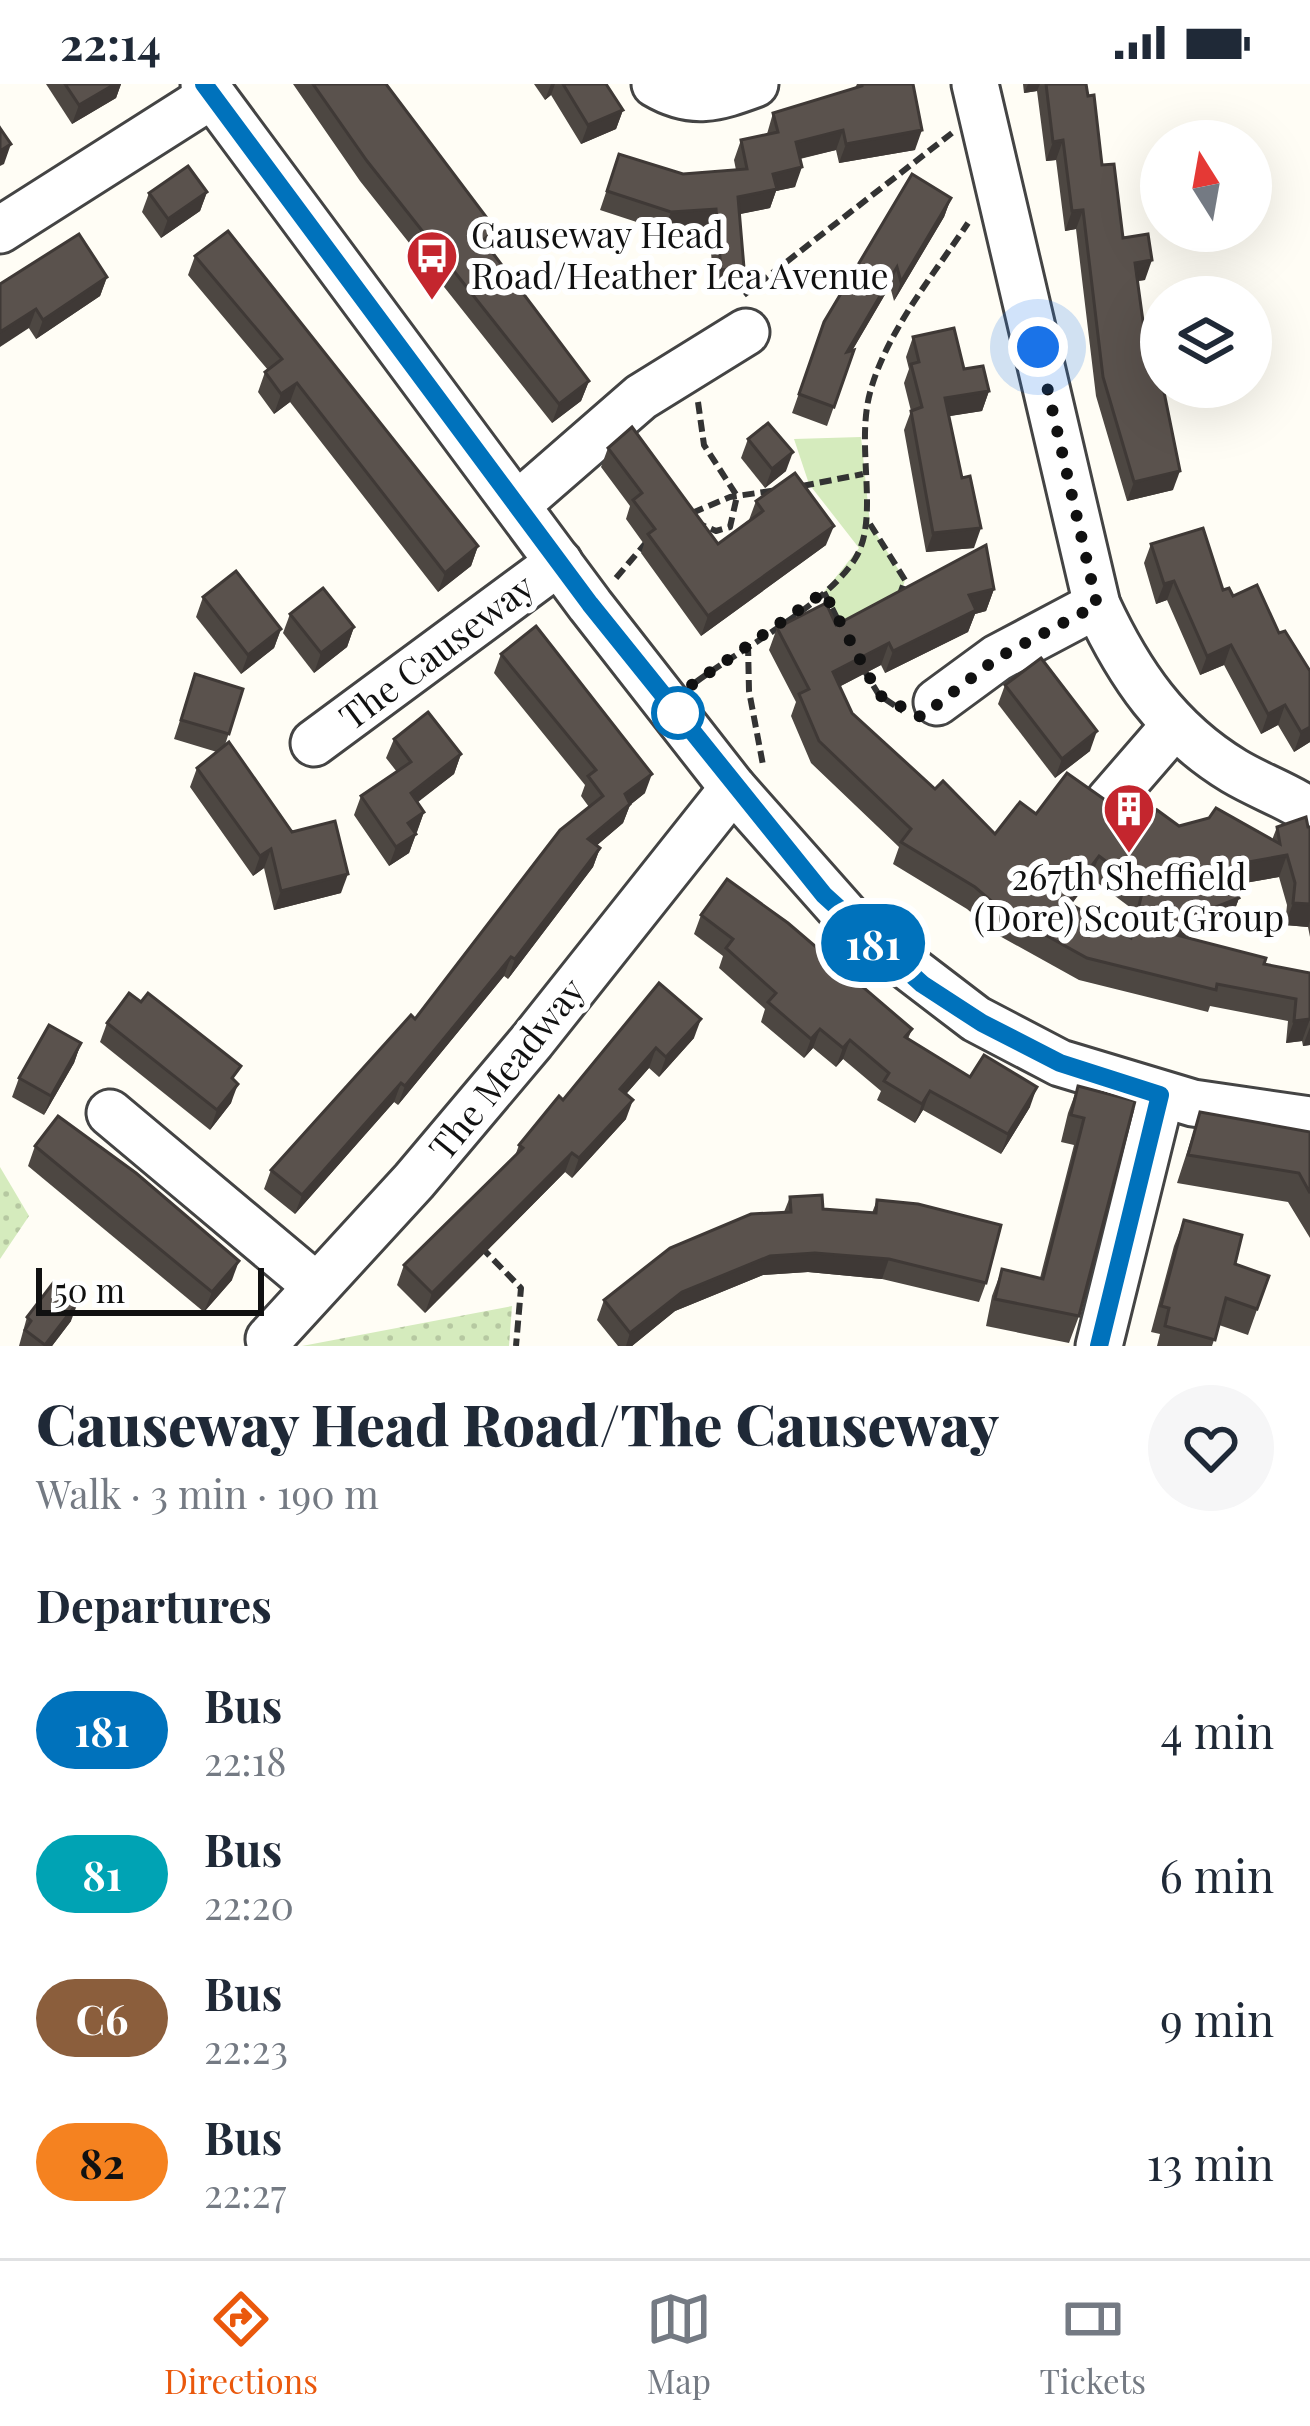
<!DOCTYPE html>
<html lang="en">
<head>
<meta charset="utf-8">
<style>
  :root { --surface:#fff; --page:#f6f6f7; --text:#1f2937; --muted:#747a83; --line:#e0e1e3; --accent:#ea580c }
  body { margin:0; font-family:"Playfair Display",serif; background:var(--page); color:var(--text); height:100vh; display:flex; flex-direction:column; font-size:45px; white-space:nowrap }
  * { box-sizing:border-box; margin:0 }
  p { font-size:39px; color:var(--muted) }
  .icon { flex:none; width:66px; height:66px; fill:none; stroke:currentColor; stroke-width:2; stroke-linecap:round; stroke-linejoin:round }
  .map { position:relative; height:1262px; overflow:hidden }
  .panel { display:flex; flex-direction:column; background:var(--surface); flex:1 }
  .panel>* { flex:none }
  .badge { padding:0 24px; border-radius:39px; font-size:42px; line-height:78px }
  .needle { width:78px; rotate:349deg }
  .tools { position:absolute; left:1140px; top:36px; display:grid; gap:24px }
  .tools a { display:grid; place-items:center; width:132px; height:132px; border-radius:50%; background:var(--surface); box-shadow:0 12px 48px #0002; font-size:60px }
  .scale { position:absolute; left:36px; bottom:30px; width:228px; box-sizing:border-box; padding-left:12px; border:6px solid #111; border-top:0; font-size:33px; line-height:42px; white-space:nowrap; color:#111; -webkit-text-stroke:9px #fff; paint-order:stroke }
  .you { position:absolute; width:60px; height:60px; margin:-30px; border:9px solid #fff; border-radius:50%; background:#1a73e8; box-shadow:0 0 0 18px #1a73e833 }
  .map>.badge { position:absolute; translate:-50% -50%; box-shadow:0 0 0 6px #fff }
  h2 { padding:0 36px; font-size:45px; line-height:108px }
  .round { display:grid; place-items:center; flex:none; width:126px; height:126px; border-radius:63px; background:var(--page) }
  .overview { display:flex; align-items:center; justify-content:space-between; height:204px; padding:0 36px }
  h1 { font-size:57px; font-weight:800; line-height:90px }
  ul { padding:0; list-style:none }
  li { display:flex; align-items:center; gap:36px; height:144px; padding:0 36px }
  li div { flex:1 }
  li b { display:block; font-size:45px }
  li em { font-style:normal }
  li .badge { min-width:132px; font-weight:700; text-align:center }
  .status { display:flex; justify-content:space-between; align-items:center; height:84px; padding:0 60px; background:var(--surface); direction:ltr }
  .status svg { height:33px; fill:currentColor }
  .dock { display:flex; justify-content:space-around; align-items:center; height:168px; border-top:3px solid var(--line); background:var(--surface); font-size:33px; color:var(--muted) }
  .dock a { display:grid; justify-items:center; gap:6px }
  .dock .on { color:var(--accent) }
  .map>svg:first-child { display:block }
  .grass { fill:#d5ebbd }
  .park { fill:url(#park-dots) }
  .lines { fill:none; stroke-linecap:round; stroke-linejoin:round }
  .minor-casing { stroke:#444; stroke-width:51 }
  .path { stroke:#333; stroke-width:6; stroke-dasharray:12 6; stroke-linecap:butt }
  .minor { stroke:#fff; stroke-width:45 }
  .wall { fill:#4d4742; fill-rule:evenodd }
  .shaded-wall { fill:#3f3936 }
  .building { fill:#5a524d; stroke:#3f3936; stroke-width:3; fill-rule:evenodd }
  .line-casing { stroke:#fff; stroke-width:27 }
  .line { stroke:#0072bc; stroke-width:18 }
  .walk { stroke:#111; stroke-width:12; stroke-dasharray:0 21.6 }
  .stop-dot { fill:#fff; stroke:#0072bc; stroke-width:6 }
  .labels { text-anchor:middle; stroke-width:12; stroke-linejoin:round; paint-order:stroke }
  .poi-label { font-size:36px; fill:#111; stroke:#fff; text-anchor:start }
  .street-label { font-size:36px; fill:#111; stroke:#fff }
</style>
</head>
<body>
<div class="status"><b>22:14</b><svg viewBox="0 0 49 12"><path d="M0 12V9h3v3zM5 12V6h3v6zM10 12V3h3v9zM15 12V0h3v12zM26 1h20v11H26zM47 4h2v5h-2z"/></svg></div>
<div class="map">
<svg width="1310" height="1262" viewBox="0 0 1310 1262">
  <defs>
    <pattern id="park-dots" width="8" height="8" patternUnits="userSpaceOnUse" patternTransform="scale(3)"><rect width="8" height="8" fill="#d5ebbd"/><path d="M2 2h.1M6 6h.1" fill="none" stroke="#b6c8a1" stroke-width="1.8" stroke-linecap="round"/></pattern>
  </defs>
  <rect width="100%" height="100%" fill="#fffdf5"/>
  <path class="grass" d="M861,353L870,440L905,496L900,512L841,542L824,508L859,464L809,400L794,355Z"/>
  <g class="park">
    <path d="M0,1083L29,1132L0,1175Z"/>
    <path d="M512,1222L509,1262H302Z"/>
  </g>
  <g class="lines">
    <g class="minor-casing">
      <g id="minor">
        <path d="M204,0L590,521L733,704L857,844L976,935L1060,979L1193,1019L1310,1036"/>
        <path d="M655,0C692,22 717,14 755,0"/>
        <path d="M975,0L1097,521C1129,590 1168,647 1234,687C1259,702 1286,711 1310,727"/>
        <path d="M0,146L211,12"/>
        <path d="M518,420L641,313L746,248"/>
        <path d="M937,618L997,574L1097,521"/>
        <path d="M314,659L559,478"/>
        <path d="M1109,717L1174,642"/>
        <path d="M110,1029L315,1201"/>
        <path d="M269,1255L414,1097L532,957L733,704"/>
        <path d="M1099,1262L1161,1011"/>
      </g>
    </g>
    <g class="path">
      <path d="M744,211L952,49"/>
      <path d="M698,318L704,361L737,412L730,443L716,447L702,441"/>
      <path d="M802,402L863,390"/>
      <path d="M692,429L730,413L777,406"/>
      <path d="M870,440L905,496L900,510"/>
      <path d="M616,494L650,454"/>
      <path d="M824,508L841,542"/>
      <path d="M748,560L749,607L763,681"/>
      <path d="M864,586L879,611L903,627"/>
      <path d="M696,598C742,564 825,522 855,475C881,433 854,362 871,305C888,246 934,190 968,139"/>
      <path d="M481,1163L521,1204L516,1262"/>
    </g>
    <use href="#minor" class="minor"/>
  </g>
  <g class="wall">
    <path d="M46,0H121L116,14L72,40Z"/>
    <path d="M293,0H386L496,146L490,164L589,297L581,317L552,339L360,97Z"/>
    <path d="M534,0H606L623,26L616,45L581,60L551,11L545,16Z"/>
    <path d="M857,0H913L915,66L839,79L836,66L800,75L795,103L776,107L770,124L739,130L744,184L737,203L714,205L709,144L664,147L600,126L619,70L683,90L736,86L734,76L741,56L767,50L773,29L855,4Z"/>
    <path d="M1023,0H1086L1102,81L1123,154L1145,196L1138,197L1149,281L1173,406L1127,417L1096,312L1076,145L1065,147L1056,76L1046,77L1037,7L1024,9Z"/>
    <path d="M207,108L200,127L161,154L142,128L149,109Z"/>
    <path d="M951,114L944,133L894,217L890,202L852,267L854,266L827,342L792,329L824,238Z"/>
    <path d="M195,172L478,462L471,482L438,508L290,318L274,330L258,308L265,288L268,286L188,191Z"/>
    <path d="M107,193L100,212L36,255L0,200Z"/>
    <path d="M913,253L964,285L989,307L982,327L949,332L974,464L926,468L904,346L911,327L904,299L909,285L906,273Z"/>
    <path d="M748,355L786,387L765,404L741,374Z"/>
    <path d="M608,364L718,460L749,436L756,417L826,461L701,552L641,469L644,460L626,435L630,422L601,383Z"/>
    <path d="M1151,460L1233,512L1279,549L1310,587V658L1294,668L1278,641L1261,650L1224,581L1200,591L1167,516L1156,520L1144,479Z"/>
    <path d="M994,505L986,527L975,530L968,548L885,589L881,581L839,603L852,629L935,705L995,750L1036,730L1145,744L1179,742L1272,756L1277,743H1310V853L1308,843L1285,841L1287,821L1279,793L1239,800L1236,807L1239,814L1231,836L1186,853L1264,880L1310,889V961L1303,962L1302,957L1286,959L1288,937L1210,922L1208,928L1079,896L996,850L967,825L893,780L899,763L811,679L791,632L796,618L769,566L777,544L836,541ZM1091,794L1135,827L1128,852L1071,821Z"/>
    <path d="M203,513L281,545L274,564L241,590L196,533Z"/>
    <path d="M290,530L354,543L347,563L314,589L283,549Z"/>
    <path d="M501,570L645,709L630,721L623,739L597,761L600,764L593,783L508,895L504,892L398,1021L394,1018L295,1130L264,1105L271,1086L415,935L589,723L581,712L585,701L494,589Z"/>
    <path d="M195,590L243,605L225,661L341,809L274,826L264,784L253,792L190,703L197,684L217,668L174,655Z"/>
    <path d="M1005,601L1090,667L1055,694L998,620Z"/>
    <path d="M394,655L461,670L454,690L417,718L424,728L409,769L389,782L354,731L361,712L397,688L386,674Z"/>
    <path d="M701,831L912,945L908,955L970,993L1030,1023L1001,1070L923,1026L915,1039L877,1016L881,1007L843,975L836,983L813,964L804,974L761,938L765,925L719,884L723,872L694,850Z"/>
    <path d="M659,899L694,954L659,993L649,984L626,1010V1035L572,1094L565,1088L425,1229L397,1201L404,1181L515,1072L519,1061L563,1016Z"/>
    <path d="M107,939L236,997L231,1019L210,1046L100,958Z"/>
    <path d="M81,959L74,979L44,1031L12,1013L19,994Z"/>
    <path d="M1078,1002L1135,1017L1079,1232L1069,1259L986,1242L992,1212L1002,1185L1040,1194L1074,1061L1061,1058L1068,1029Z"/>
    <path d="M1200,1028L1310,1048V1154L1288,1118L1177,1099Z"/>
    <path d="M35,1062L232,1196L204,1228L28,1082Z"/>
    <path d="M790,1113L823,1125L872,1129L877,1116L986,1199L979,1218L882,1195L808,1188L763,1191L675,1227L632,1262H618L597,1236L604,1216L784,1128Z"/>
    <path d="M1184,1136L1235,1180L1269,1192L1248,1251L1219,1241L1212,1262H1157L1160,1250L1151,1248L1174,1162Z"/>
    <path d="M27,1233L71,1237L52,1262H19Z"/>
  </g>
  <g class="shaded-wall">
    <path d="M115,0H121L116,14L72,40L79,21Z"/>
    <path d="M551,0H555L551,11L545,16Z"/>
    <path d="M1028,0H1040L1037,7L1024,9Z"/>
    <path d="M623,26L616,45L581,60L588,41Z"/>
    <path d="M843,46L836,66L789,77L796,58Z"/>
    <path d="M922,46L915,66L839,79L846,60Z"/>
    <path d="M1063,56L1056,76L1046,77L1053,58Z"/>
    <path d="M11,60L4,80L0,82V67Z"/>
    <path d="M802,83L795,103L776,107L770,124L731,132L738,113L773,90Z"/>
    <path d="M207,108L200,127L161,154L168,135Z"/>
    <path d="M951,114L944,133L894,217L901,198Z"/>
    <path d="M716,125L709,144L664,147L671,128Z"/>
    <path d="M1083,126L1076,145L1065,147L1072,127Z"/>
    <path d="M496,146L489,165L483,156Z"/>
    <path d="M1152,176L1145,196L1128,198L1135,179Z"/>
    <path d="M897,183L890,202L840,287L847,268Z"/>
    <path d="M744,184L737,203L714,205L721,186Z"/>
    <path d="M107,193L100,212L36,255L43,236Z"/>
    <path d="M36,225L29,244L0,263V248Z"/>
    <path d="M589,297L581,317L552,339L559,320Z"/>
    <path d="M297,299L290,318L274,330L281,310Z"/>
    <path d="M989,307L982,327L938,334L945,314Z"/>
    <path d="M793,368L786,387L765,404L772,385Z"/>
    <path d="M1180,387L1173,406L1127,417L1134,398Z"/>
    <path d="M834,442L826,461L701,552L708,532Z"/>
    <path d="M981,444L974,464L926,468L933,449Z"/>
    <path d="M478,462L471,482L438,508L445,489Z"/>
    <path d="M1174,497L1167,516L1156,520L1164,500Z"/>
    <path d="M994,505L986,527L975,530L968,548L885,589L893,567L969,511Z"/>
    <path d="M354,543L347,563L314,589L321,569Z"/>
    <path d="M281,545L274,564L241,590L248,571Z"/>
    <path d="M889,559L881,581L825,610L833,588Z"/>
    <path d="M1231,561L1224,581L1200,591L1207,572Z"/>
    <path d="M1285,621L1278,641L1261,650L1268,630Z"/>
    <path d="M1310,643V658L1294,668L1301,648Z"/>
    <path d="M1097,647L1090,667L1055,694L1062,675Z"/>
    <path d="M461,670L454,690L404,729L411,709Z"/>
    <path d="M652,690L645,709L630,721L623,739L581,775L588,755L625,710Z"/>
    <path d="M424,728L417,748L401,758L408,739Z"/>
    <path d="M416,750L409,769L389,782L396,763Z"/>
    <path d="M600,764L593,783L508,895L515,875Z"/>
    <path d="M271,765L264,784L253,792L260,772Z"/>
    <path d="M1287,771L1279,793L1239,800L1236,809L1229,790L1243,779Z"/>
    <path d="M1099,772L1091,794L1057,839L1065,817Z"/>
    <path d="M348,790L341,809L274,826L281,807Z"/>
    <path d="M1239,814L1231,836L1149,868L1157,846Z"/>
    <path d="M1293,819L1310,820V837L1308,843L1285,841Z"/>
    <path d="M511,873L504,892L398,1021L405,1002Z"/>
    <path d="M701,935L694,954L659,993L666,973Z"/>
    <path d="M1310,935L1302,957L1286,959L1294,937Z"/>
    <path d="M1310,943V961L1303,962Z"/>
    <path d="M820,945L813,964L804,974L811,955Z"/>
    <path d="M850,956L843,975L836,983L843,964Z"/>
    <path d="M81,959L74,979L44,1031L51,1012Z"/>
    <path d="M656,964L649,984L613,1025L620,1005Z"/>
    <path d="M401,999L394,1018L295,1130L302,1111Z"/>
    <path d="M238,1000L231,1019L210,1046L217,1026Z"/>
    <path d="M1037,1003L1030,1023L1001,1070L1008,1050Z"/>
    <path d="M930,1007L923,1026L915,1039L922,1020Z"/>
    <path d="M633,1016L626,1035L572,1094L579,1074Z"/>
    <path d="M572,1069L565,1088L425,1229L432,1209Z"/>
    <path d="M815,1169L889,1175L882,1195L808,1188L763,1191L675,1227L632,1262H626L630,1249L682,1208L770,1172Z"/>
    <path d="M239,1177L232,1196L204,1228L212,1208Z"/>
    <path d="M78,1218L71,1237L52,1262H44Z"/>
  </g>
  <g class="building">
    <path d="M65,0H115L79,21Z"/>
    <path d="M313,0H386L496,146L483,156L589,297L559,320L367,77Z"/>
    <path d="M563,0H606L623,26L588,41Z"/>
    <path d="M862,0H913L922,46L846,60L843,46L796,58L802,83L773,90L777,105L738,113L744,184L721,186L716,125L671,128L607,107L619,70L683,90L747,85L741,56L778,48L773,29L862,2Z"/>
    <path d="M1046,0H1086L1088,12L1094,11L1102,81L1114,80L1123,154L1148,150L1152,176L1135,179L1149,281L1158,279L1161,303H1163L1180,387L1134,398L1103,293L1083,126L1072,127L1063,56L1053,58Z"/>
    <path d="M0,44L11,60L0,67Z"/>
    <path d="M188,82L207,108L168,135L149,109Z"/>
    <path d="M912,90L951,114L901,198L897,183L847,268L854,266L834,323L799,310L824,238Z"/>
    <path d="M228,147L478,462L445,489L297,299L281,310L265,288L282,275L195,172Z"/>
    <path d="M79,150L107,193L43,236L36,225L0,248V200Z"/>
    <path d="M954,244L964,285L983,282L989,307L945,314L962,394L970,392L981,444L933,449L911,327L922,323L911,280L919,278L913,253Z"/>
    <path d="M768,339L793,368L772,385L748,355Z"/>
    <path d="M632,343L718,460L763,427L756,417L795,389L834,442L708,532L648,450L655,445L633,416L642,409L608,364Z"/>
    <path d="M1203,444L1223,506L1229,504L1233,512L1257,501L1279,549L1285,547L1310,587V643L1301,648L1285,621L1268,630L1231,561L1207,572L1174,497L1164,500L1151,460Z"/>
    <path d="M986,461L994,505L969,511L976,526L893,567L889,559L833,588L852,629L935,705L943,697L995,750L1020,718L1036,730L1067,689L1145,744L1157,726L1179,742L1209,734L1216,724L1280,760L1277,743L1306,733L1308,743H1310V820L1293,819L1295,799L1287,771L1243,779L1244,787L1229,790L1239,814L1157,846L1266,874L1264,880L1310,889V935L1294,937L1296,915L1217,900L1216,906L1087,874L1004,828L975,803L901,758L911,745L819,657L799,610L809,605L777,544L826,519L836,541ZM1099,772L1143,805L1131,854L1065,817Z"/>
    <path d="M236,487L281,545L248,571L203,513Z"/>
    <path d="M323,504L354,543L321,569L290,530Z"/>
    <path d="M536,542L652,690L625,710L630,720L588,755L600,764L515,875L511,873L405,1002L401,999L302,1111L271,1086L411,931L415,935L560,746L603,712L588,692L596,686L501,570Z"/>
    <path d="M1041,574L1097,647L1062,675L1005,601Z"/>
    <path d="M195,590L243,605L229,650L181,636Z"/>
    <path d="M428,628L461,670L411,709L424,728L408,739L416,750L396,763L361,712L411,678L394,655Z"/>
    <path d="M229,658L292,748L335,737L348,790L281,807L271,765L260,772L197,684Z"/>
    <path d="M727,795L788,839L912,945L905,953L970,993L984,971L1037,1003L1008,1050L930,1007L922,1020L884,997L889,989L850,956L843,964L820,945L811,955L768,918L776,909L726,864L733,855L701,831Z"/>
    <path d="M659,899L701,935L666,973L656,964L620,1005L633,1016L579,1074L572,1069L432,1209L404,1181L523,1064L519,1061L559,1012L563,1016Z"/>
    <path d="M129,909L141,918L148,909L241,982L232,994L238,1000L217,1026L107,939Z"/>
    <path d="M49,941L81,959L51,1012L19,994Z"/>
    <path d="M1078,1002L1135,1017L1079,1232L995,1215L1002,1185L1043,1195L1084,1034L1071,1031Z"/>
    <path d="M1200,1028L1310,1048V1109L1299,1089L1188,1071Z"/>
    <path d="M58,1032L136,1089L239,1177L212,1208L35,1062Z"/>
    <path d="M822,1111L823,1125L876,1129L877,1116L918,1120L1001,1141L986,1199L889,1175L815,1169L770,1172L682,1208L630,1249L604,1216L670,1164L751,1130L791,1128L790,1113Z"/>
    <path d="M1184,1136L1242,1151L1235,1180L1269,1192L1257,1225L1226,1214L1215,1256L1165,1242L1169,1224L1161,1222Z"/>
    <path d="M53,1199L78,1218L45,1261L25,1246L31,1237L27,1233Z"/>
  </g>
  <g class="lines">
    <g class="line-casing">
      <path id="line" d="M204,0L590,520L824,811L922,900L982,939L1060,979L1160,1011L1099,1262"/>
    </g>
    <use href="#line" class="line"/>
    <path class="walk" d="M678,629L669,617L824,508L879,611L921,633L997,574L1097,521L1038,263"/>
  </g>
  <defs>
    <g id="bus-pin" transform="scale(2.7)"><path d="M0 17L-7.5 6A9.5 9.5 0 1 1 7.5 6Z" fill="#c4262e" stroke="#fff"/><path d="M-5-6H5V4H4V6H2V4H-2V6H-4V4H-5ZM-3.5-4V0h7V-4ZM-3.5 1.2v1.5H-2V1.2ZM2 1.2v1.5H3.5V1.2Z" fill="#fff"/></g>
    <g id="building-pin" transform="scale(2.7)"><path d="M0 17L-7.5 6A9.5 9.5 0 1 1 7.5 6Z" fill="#c4262e" stroke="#fff"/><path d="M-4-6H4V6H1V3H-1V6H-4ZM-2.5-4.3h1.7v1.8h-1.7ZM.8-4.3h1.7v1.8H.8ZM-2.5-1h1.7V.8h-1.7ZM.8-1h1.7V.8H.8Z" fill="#fff"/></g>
  </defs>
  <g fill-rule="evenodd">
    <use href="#bus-pin" x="432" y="172"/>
    <use href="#building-pin" x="1129" y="725"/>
  </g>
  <circle class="stop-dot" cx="678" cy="629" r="24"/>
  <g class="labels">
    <g class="poi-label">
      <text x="471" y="164">Causeway Head<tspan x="471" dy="41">Road/Heather Lea Avenue</tspan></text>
      <text x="1129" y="806" text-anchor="middle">267th Sheffield<tspan x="1129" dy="41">(Dore) Scout Group</tspan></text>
    </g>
    <g class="street-label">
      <text transform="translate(437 568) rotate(-37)" y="13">The Causeway</text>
      <text transform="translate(507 985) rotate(-51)" y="13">The Meadway</text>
    </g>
  </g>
</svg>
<div class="tools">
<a><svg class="needle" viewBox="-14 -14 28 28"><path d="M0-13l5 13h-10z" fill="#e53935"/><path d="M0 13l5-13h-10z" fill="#747a83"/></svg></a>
<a><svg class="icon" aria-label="layers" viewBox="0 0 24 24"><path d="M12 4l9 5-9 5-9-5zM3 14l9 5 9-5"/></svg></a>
</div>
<div class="scale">50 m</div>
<div class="you" style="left:1038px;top:263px"></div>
<b class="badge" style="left:873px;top:859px;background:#0072bc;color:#fff">181</b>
</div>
<section class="panel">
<div class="overview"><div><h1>Causeway Head Road/The Causeway</h1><p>Walk · 3 min · 190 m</p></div><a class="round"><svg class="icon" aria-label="heart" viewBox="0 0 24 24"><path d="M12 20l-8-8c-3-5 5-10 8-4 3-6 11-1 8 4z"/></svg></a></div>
<h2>Departures</h2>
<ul>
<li><span class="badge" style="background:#0072bc;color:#fff">181</span><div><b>Bus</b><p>22:18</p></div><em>4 min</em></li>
<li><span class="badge" style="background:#00a3b4;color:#fff">81</span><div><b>Bus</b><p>22:20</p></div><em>6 min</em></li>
<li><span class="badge" style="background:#8b5e3c;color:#fff">C6</span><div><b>Bus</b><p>22:23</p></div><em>9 min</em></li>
<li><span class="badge" style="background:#f58220;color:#111">82</span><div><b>Bus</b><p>22:27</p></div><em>13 min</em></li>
</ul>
</section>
<nav class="dock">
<a class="on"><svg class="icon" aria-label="directions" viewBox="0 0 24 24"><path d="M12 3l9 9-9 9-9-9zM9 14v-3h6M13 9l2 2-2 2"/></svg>Directions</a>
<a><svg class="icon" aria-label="map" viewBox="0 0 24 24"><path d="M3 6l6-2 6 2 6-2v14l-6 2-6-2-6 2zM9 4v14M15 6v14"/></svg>Map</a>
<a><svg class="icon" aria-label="tickets" viewBox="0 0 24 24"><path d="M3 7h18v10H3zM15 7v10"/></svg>Tickets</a>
</nav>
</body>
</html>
